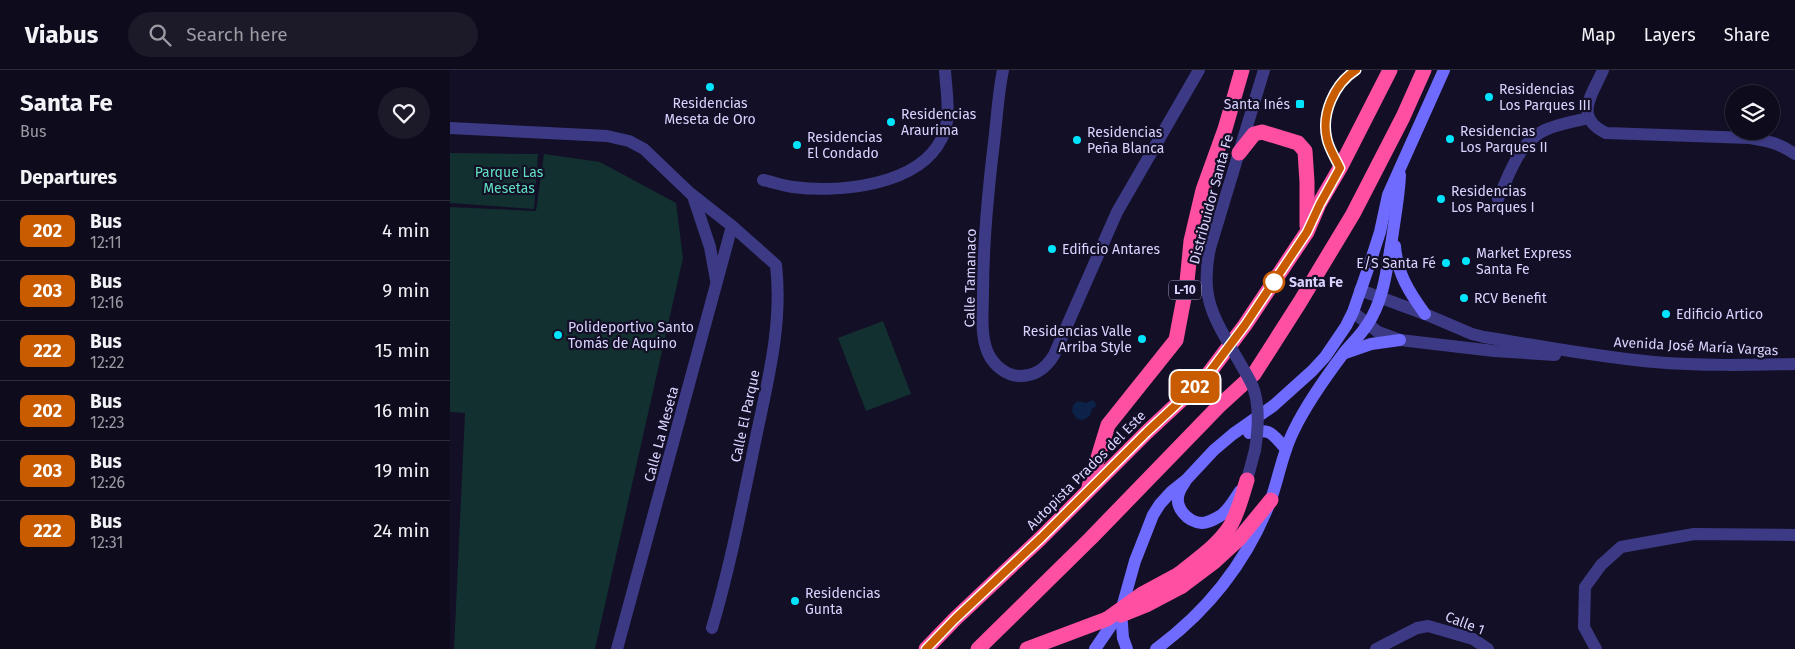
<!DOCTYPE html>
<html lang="en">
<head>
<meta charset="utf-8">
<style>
  :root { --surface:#0e0b1c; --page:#1c1929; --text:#f1f3f6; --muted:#9b9ba3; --line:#2e2b3b }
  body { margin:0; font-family:"Fira Sans",sans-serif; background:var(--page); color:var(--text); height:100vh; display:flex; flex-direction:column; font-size:19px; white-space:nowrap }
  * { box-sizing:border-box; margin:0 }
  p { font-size:16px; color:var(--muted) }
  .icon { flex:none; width:28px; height:28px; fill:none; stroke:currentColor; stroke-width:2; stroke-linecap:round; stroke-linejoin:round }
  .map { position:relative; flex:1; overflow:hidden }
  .panel { display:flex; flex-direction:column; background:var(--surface); width:450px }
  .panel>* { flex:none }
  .badge { padding:0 10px; border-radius:8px; font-size:18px; line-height:32px }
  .tools { position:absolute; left:1275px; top:15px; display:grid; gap:10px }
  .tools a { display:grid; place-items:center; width:55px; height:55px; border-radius:50%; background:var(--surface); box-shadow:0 1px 4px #0004,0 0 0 1px var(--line); font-size:25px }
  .map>.badge { position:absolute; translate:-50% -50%; box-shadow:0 0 0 2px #fff }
  h2 { padding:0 20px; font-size:19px; line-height:45px }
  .round { display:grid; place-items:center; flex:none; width:52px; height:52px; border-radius:26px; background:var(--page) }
  .overview { display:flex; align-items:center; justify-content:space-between; height:85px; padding:0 20px }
  h1 { font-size:24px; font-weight:700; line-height:38px }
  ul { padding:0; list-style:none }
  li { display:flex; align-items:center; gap:15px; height:60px; padding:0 20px; border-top:1px solid var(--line) }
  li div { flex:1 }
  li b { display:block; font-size:19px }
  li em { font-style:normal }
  li .badge { min-width:55px; font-weight:700; text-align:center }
  header { display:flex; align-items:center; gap:30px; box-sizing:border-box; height:70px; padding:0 25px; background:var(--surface); border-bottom:1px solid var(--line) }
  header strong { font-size:24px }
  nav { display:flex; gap:28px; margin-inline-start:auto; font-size:18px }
  .search { width:350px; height:45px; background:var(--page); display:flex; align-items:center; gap:12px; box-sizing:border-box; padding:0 18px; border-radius:28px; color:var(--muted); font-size:19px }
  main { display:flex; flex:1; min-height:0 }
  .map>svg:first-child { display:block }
  .green { fill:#12302f }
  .water { fill:#0c2248 }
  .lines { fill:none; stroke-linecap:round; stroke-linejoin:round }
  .street { stroke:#3d3a85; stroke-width:12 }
  .secondary { stroke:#6f6bff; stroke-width:12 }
  .highway { stroke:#ff4fa3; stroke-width:15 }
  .street-bridge { stroke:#3d3a85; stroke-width:12 }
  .highway-bridge { stroke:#ff4fa3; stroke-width:15 }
  .line-casing { stroke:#fff; stroke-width:11 }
  .line { stroke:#c95b00; stroke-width:8 }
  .poi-dot { fill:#00e5ff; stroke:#130f26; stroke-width:2 }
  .stop-dot { fill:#fff; stroke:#c95b00; stroke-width:2.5 }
  .labels { text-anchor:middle; stroke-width:4.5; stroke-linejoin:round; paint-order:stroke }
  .shield { fill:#130f26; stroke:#9e99be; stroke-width:1 }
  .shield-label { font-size:12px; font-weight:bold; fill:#d9d4ff }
  .poi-label { font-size:14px; fill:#d9d4ff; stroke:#130f26; text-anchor:start }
  .park-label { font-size:14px; fill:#5fe0c0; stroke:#130f26 }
  .street-label { font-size:14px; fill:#d9d4ff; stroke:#130f26 }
  .stop-label { font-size:14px; font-weight:bold; fill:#d9d4ff; stroke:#130f26; text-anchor:start }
</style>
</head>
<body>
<header>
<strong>Viabus</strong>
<div class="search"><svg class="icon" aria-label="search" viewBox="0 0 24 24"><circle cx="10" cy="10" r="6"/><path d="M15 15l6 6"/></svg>Search here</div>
<nav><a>Map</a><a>Layers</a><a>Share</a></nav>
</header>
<main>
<section class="panel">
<div class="overview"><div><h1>Santa Fe</h1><p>Bus</p></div><a class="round"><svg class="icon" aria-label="heart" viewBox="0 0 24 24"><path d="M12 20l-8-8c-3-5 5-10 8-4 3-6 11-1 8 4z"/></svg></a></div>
<h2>Departures</h2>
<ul>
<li><span class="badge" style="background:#c95b00;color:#fff">202</span><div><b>Bus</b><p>12:11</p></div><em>4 min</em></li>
<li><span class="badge" style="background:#c95b00;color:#fff">203</span><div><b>Bus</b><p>12:16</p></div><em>9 min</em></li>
<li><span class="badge" style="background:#c95b00;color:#fff">222</span><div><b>Bus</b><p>12:22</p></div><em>15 min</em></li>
<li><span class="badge" style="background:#c95b00;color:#fff">202</span><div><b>Bus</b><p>12:23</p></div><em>16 min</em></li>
<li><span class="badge" style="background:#c95b00;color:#fff">203</span><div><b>Bus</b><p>12:26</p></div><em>19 min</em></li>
<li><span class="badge" style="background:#c95b00;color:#fff">222</span><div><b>Bus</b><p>12:31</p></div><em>24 min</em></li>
</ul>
</section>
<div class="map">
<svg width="1345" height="579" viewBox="0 0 1345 579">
  <rect width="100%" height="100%" fill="#130f26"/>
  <g class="green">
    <path d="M0,83L88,84L84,139L0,133Z"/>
    <path d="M94,84L150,92L226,133L233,188L145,579H4L15,343L0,342V137L86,141Z"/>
    <path d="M433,251L461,324L416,341L388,268Z"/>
  </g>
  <path class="water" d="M642,330L645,332L646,336L642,339L640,346L633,350L627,349L622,342L623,335L628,331L636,333Z"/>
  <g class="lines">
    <g class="street">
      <path d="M553,0C548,24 547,48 544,72C538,122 533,172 533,223C533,242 530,265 538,283C544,296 557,306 570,306C586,306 596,298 604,285L667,142L749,0"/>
      <path d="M1153,0C1142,25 1123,47 1156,63L1300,68C1319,71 1328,73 1345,84"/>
      <path d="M0,58L157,66L179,71L194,79L240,123L282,156L326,195C333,255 317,314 305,372C292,435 280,497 262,558"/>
      <path d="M313,110C323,112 333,116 343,117C389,123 469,116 492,68C502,49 496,21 495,0"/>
      <path d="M243,126L260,177L266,210"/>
      <path d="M1048,129C1060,103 1070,68 1100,58C1113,53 1126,51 1139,48"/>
      <path d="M760,178L814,0"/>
      <path d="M910,220L975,244L1022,264L1034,267C1091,276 1147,287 1204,292C1251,296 1298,295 1345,294"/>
      <path d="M903,242L928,262L950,270L1044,281L1105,285"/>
      <path d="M797,410L805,380"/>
      <path d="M167,579L282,156"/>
      <path d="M926,579L967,558L978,556L1023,569L1038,579"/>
      <path d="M1146,579L1134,557L1135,517L1151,495L1171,477L1244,464L1345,465"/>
    </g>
    <g class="secondary">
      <path d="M945,176C947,203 959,222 975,244"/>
      <path d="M895,283L921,274L950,270"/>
      <path d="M799,363C822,358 821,363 836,379"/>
      <path d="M735,412C733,415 730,419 729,423C724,437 737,452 752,453C758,453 765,449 770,446C779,440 784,430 790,421"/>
      <path d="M671,541L673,568L677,579"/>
      <path d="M645,579L671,541L685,491L703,445L710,434L721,422L736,410L764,380L783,364L823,336L862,301L875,287L896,256L903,242L920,193L930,162L938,125L994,0"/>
      <path d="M706,579C759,540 796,493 820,432C829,408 832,383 844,360C857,333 875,308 893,284C901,274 910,266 917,255C934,231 937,197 942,169C945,147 949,127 950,105"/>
    </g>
    <g class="highway">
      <path d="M789,83L804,64L812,62L848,73L855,81L857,112V156"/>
      <path d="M639,417L658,355L726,270L737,212L741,171L753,120L775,59L792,0"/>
      <path d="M729,504C746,490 766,477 779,458C788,444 792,426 797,410"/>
      <path d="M732,516L764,492L789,469L821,430"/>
      <path d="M476,579L505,549L591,468L697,362L756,307L795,255L857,162L869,134L890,98L940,0"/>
      <path d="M528,579L641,468L769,336L804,304L850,232L903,144L953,47L974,0"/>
      <path d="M577,579L657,549"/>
    </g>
    <path class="street-bridge" d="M760,178C749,230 765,249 790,293C794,301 801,310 804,320C810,339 808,361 805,380"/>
    <g class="highway-bridge">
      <path d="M671,545L696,535L732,516"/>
      <path d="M657,549L692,524L729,504"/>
    </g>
  </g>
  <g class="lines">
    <g class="line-casing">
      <path id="line" d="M476,579L505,549L591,468L697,362L756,307L795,255L857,162L870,134L890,98C886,89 879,79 877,69C871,44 884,14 906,0"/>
    </g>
    <use href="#line" class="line"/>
  </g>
  <g class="poi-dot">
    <circle cx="260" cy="17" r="5"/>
    <circle cx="1039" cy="27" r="5"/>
    <rect x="845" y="29" width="10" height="10" rx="2.5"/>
    <circle cx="441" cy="52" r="5"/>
    <circle cx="1000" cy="69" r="5"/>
    <circle cx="627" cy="70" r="5"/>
    <circle cx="347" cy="75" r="5"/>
    <circle cx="991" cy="129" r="5"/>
    <circle cx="602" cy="179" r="5"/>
    <circle cx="1016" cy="191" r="5"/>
    <circle cx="996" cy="193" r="5"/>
    <circle cx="1014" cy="228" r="5"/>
    <circle cx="1216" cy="244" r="5"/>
    <circle cx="108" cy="265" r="5"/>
    <circle cx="692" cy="269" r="5"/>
    <circle cx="345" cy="531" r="5"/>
  </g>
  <circle class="stop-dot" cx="824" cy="212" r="10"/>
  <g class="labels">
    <rect class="shield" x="719" y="210.5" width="32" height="19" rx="4"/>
    <g class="shield-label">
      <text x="735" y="224">L-10</text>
    </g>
    <g class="poi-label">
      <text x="1049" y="24">Residencias<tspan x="1049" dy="16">Los Parques III</tspan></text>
      <text x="260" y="38" text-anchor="middle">Residencias<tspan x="260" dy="16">Meseta de Oro</tspan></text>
      <text x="840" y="39" text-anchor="end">Santa Inés</text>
      <text x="451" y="49">Residencias<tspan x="451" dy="16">Araurima</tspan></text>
      <text x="1010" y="66">Residencias<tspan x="1010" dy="16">Los Parques II</tspan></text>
      <text x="637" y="67">Residencias<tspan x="637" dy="16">Peña Blanca</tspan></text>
      <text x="357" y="72">Residencias<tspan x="357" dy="16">El Condado</tspan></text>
      <text x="1001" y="126">Residencias<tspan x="1001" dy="16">Los Parques I</tspan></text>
      <text x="612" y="184">Edificio Antares</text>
      <text x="1026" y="188">Market Express<tspan x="1026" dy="16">Santa Fe</tspan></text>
      <text x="986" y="198" text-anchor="end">E/S Santa Fé</text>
      <text x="1024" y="233">RCV Benefit</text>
      <text x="1226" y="249">Edificio Artico</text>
      <text x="118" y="262">Polideportivo Santo<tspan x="118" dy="16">Tomás de Aquino</tspan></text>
      <text x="682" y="266" text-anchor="end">Residencias Valle<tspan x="682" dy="16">Arriba Style</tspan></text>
      <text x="355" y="528">Residencias<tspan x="355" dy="16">Gunta</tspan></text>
    </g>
    <g class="park-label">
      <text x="59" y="107">Parque Las<tspan x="59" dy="16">Mesetas</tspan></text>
    </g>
    <g class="street-label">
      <text transform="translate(761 129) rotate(-75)" y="5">Distribuidor Santa Fe</text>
      <text transform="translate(520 208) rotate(-89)" y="5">Calle Tamanaco</text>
      <text transform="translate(1246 276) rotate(3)" y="5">Avenida José María Vargas</text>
      <text transform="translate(295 346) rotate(-78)" y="5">Calle El Parque</text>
      <text transform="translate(211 364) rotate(-75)" y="5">Calle La Meseta</text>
      <text transform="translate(636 400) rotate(-45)" y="5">Autopista Prados del Este</text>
      <text transform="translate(1015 553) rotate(21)" y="5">Calle 1</text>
    </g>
    <g class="stop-label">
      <text x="839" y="217">Santa Fe</text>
    </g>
  </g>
</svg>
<div class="tools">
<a><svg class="icon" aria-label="layers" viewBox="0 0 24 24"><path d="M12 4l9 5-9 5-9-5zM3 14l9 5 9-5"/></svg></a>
</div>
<b class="badge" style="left:745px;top:317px;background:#c95b00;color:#fff">202</b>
</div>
</main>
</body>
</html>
